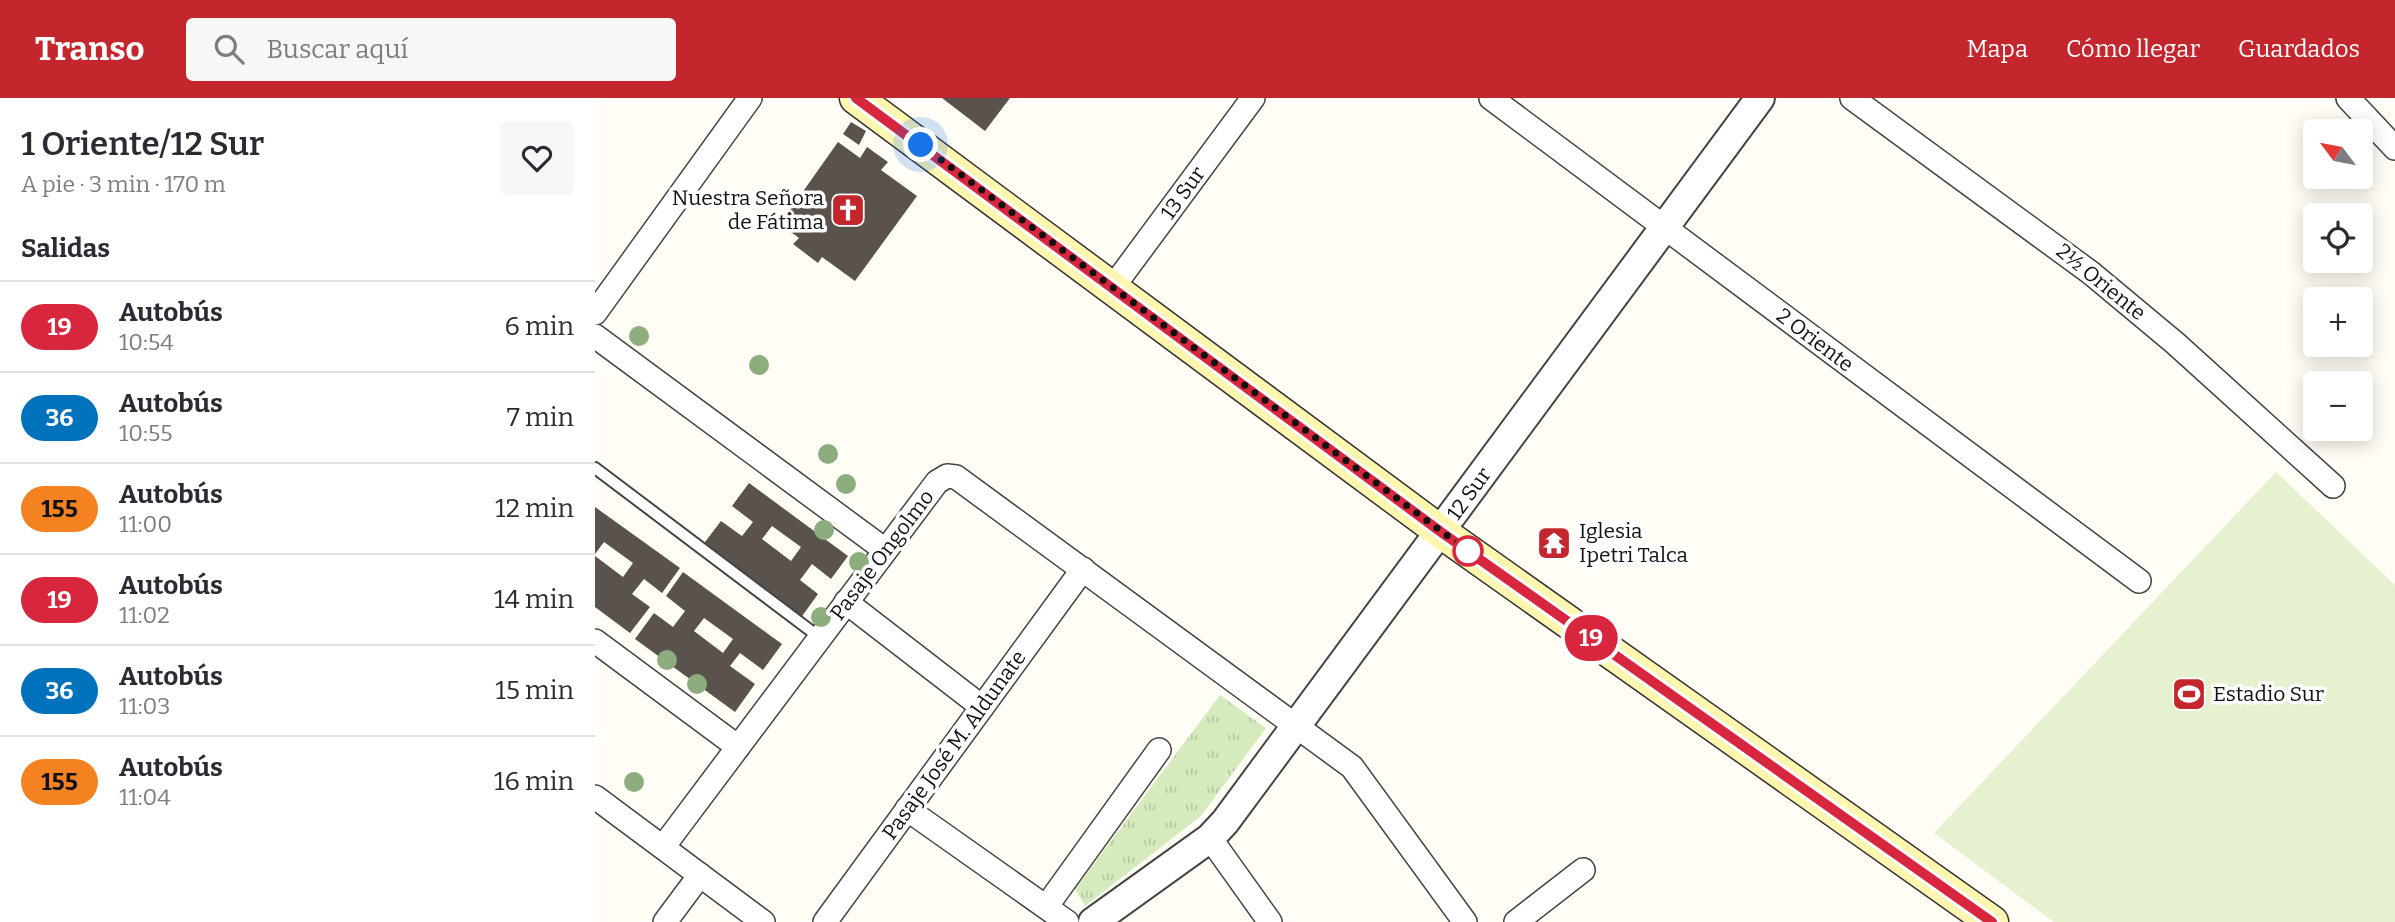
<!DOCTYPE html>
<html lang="es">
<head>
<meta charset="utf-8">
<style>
  :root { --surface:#fff; --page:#f7f7f7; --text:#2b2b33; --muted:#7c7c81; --line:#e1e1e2; --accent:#c4262e }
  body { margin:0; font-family:Bitter,serif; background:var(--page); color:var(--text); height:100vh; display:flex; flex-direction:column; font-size:26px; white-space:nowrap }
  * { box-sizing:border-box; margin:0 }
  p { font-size:23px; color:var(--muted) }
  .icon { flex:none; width:38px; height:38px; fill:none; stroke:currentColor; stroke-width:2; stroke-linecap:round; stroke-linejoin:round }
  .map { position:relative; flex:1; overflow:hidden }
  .details { display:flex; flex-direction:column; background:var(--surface); width:595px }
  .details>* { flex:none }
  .badge { padding:0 14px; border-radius:23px; font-size:24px; line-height:46px }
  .needle { width:46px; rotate:302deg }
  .controls { position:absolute; left:1708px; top:21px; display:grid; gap:14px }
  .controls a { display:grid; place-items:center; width:70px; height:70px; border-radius:7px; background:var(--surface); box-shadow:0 4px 18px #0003; font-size:35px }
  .you { position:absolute; width:35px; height:35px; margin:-18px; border:5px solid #fff; border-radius:50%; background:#1a73e8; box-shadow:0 0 0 10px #1a73e833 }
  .map>.badge { position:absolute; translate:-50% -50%; box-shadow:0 0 0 4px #fff }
  h2 { padding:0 21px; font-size:26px; line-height:63px }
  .round { display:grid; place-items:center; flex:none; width:74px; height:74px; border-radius:7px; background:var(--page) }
  .head { display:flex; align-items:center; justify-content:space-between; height:119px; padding:0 21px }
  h1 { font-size:33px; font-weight:600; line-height:52px }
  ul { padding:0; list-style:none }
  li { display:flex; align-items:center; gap:21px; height:91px; padding:0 21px; border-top:2px solid var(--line) }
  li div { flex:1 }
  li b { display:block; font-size:26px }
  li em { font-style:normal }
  li .badge { min-width:77px; font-weight:700; text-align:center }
  header { display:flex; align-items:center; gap:42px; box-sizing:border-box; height:98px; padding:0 35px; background:var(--accent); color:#fff }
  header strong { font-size:33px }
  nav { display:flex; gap:38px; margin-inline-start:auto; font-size:24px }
  .search { width:490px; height:63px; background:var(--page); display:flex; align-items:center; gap:18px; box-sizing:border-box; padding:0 24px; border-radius:7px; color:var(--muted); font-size:26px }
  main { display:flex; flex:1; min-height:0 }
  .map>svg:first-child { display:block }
  .park { fill:url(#park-tufts) }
  .pitch { fill:#e6f2cf }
  .building { fill:#5a524d; fill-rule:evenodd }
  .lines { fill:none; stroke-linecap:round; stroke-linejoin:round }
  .service-casing { stroke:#444; stroke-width:14 }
  .minor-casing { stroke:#444; stroke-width:26 }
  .tertiary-casing { stroke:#444; stroke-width:32 }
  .secondary-casing { stroke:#333; stroke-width:35 }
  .service { stroke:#fff; stroke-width:10 }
  .minor { stroke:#fff; stroke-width:23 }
  .tertiary { stroke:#fff; stroke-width:28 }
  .secondary { stroke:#fff6b0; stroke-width:32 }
  .tree { fill:#8dad7f }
  .line-casing { stroke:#fff; stroke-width:16 }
  .line { stroke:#d7263d; stroke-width:10 }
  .walk { stroke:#111; stroke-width:7; stroke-dasharray:0 12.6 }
  .stop-dot { fill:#fff; stroke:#d7263d; stroke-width:3.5 }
  .labels { text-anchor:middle; stroke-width:7; stroke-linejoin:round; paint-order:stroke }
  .street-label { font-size:21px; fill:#111; stroke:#fff }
  .poi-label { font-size:21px; fill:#111; stroke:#fff; text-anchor:start }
</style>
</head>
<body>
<header>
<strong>Transo</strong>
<div class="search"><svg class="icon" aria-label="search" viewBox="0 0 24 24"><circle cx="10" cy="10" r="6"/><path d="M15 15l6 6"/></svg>Buscar aquí</div>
<nav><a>Mapa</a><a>Cómo llegar</a><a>Guardados</a></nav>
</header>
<main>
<section class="details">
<div class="head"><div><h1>1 Oriente/12 Sur</h1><p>A pie · 3 min · 170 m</p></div><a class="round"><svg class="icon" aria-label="heart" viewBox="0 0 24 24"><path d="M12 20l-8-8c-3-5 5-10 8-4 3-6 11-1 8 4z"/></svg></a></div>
<h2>Salidas</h2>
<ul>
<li><span class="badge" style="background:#d7263d;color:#fff">19</span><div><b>Autobús</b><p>10:54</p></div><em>6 min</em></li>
<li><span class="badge" style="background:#0072bc;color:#fff">36</span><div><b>Autobús</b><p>10:55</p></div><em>7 min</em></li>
<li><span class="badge" style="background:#f58220;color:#111">155</span><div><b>Autobús</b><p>11:00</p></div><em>12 min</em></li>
<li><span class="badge" style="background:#d7263d;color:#fff">19</span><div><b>Autobús</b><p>11:02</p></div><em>14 min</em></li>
<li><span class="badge" style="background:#0072bc;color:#fff">36</span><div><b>Autobús</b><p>11:03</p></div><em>15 min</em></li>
<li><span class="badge" style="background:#f58220;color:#111">155</span><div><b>Autobús</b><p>11:04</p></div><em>16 min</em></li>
</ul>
</section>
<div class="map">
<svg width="1800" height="824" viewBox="0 0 1800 824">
  <defs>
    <pattern id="park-tufts" width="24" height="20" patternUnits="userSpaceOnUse" patternTransform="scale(1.75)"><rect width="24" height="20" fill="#d5ebbd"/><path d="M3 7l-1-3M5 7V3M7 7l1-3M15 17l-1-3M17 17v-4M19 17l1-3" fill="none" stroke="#b6c8a1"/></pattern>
  </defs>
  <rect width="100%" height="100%" fill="#fffdf5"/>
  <path class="park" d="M625,597L671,630L606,718L490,808L480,791Z"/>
  <path class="pitch" d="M1681,374L1800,487V824H1459L1339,735Z"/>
  <g class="building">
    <path d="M347,0H415L390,33Z"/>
    <path d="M256,24L271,33L264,47L248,36Z"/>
    <path d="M243,44L265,60L272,49L293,64L286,72L322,98L260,183L227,159L223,165L198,146L204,140L185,126Z"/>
    <path d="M154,385L253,458L236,481L217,466L205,482L223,496L205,521L107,448L126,423L147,438L158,424L137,408ZM177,428L206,449L196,463L167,441Z"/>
    <path d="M0,409L85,470L67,495L49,481L37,496L55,509L35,535L0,509V458L28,479L38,465L9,444L0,456Z"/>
    <path d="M88,474L187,546L168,572L145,555L135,568L160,586L140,614L40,541L59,515L78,529L90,513L71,498ZM109,520L138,541L128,555L99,533Z"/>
  </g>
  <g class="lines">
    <g class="service-casing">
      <path id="service" d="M0,370L224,539"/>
    </g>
    <g class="minor-casing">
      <g id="minor">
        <path d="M896,0L1544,483"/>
        <path d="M1257,0L1496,175L1580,245L1738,388"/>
        <path d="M1753,0L1800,50"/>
        <path d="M518,189L658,0"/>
        <path d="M0,215L155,0"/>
        <path d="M0,238L290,452"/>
        <path d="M251,504L387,609"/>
        <path d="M0,543L143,649"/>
        <path d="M0,699L168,824"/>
        <path d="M312,711L472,824"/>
        <path d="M615,740L675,824"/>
        <path d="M68,749L342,384L352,378L361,379L757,669L870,824"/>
        <path d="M451,809L564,652"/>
        <path d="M70,824L105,777"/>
        <path d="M230,824L488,471"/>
        <path d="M921,824L988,772"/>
      </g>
    </g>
    <g class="tertiary-casing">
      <path id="tertiary" d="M498,824L615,740L630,724L1165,0"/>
    </g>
    <g class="secondary-casing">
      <path id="secondary" d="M261,0L846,434L1397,824"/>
    </g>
    <use href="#service" class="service"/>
    <use href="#minor" class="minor"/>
    <use href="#tertiary" class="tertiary"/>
    <use href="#secondary" class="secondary"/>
  </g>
  <g class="tree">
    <circle cx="44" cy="238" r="10"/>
    <circle cx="164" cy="267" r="10"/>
    <circle cx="233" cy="356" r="10"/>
    <circle cx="251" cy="386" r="10"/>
    <circle cx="229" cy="432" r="10"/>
    <circle cx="264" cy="464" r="10"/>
    <circle cx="226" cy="519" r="10"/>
    <circle cx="72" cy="562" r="10"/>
    <circle cx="102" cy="586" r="10"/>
    <circle cx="39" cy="684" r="10"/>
  </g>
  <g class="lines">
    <g class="line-casing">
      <path id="line" d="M261,0L846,434L1397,824"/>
    </g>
    <use href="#line" class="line"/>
    <path class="walk" d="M326,47L873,453"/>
  </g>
  <defs>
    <g id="church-square" transform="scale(1.75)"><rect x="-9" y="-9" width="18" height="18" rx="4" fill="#c4262e" stroke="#fff"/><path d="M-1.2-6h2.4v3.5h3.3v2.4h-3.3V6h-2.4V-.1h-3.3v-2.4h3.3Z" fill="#fff"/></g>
    <g id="temple-square" transform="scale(1.75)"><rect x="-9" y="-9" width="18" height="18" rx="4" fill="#c4262e" stroke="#fff"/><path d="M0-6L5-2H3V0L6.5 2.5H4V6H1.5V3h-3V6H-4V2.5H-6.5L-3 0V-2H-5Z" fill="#fff"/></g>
    <g id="stadium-square" transform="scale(1.75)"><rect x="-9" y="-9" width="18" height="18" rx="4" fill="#c4262e" stroke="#fff"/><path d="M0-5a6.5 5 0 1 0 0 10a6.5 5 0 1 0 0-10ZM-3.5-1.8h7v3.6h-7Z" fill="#fff"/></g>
  </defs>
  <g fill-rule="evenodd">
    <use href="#church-square" x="253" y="112"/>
    <use href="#temple-square" x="959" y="445"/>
    <use href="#stadium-square" x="1594" y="596"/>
  </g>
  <circle class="stop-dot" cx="873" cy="453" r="14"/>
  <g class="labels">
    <g class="street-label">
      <text transform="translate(588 95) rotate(-54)" y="7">13 Sur</text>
      <text transform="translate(1506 184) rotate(39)" y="7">2½ Oriente</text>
      <text transform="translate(1220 242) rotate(37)" y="7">2 Oriente</text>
      <text transform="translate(874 396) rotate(-54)" y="7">12 Sur</text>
      <text transform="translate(287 457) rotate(-53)" y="7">Pasaje Ongolmo</text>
      <text transform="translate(359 647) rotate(-54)" y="7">Pasaje José M. Aldunate</text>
    </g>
    <g class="poi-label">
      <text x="229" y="107" text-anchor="end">Nuestra Señora<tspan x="229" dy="24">de Fátima</tspan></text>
      <text x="984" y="440">Iglesia<tspan x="984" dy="24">Ipetri Talca</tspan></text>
      <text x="1618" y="603">Estadio Sur</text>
    </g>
  </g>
</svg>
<div class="controls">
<a><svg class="needle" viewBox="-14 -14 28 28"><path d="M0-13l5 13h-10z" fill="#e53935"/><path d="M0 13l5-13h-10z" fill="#7c7c81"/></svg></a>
<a><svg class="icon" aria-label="locate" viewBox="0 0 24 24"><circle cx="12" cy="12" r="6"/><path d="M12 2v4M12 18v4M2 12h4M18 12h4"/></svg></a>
<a>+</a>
<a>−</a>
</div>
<div class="you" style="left:326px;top:47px"></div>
<b class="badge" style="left:996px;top:540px;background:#d7263d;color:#fff">19</b>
</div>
</main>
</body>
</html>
